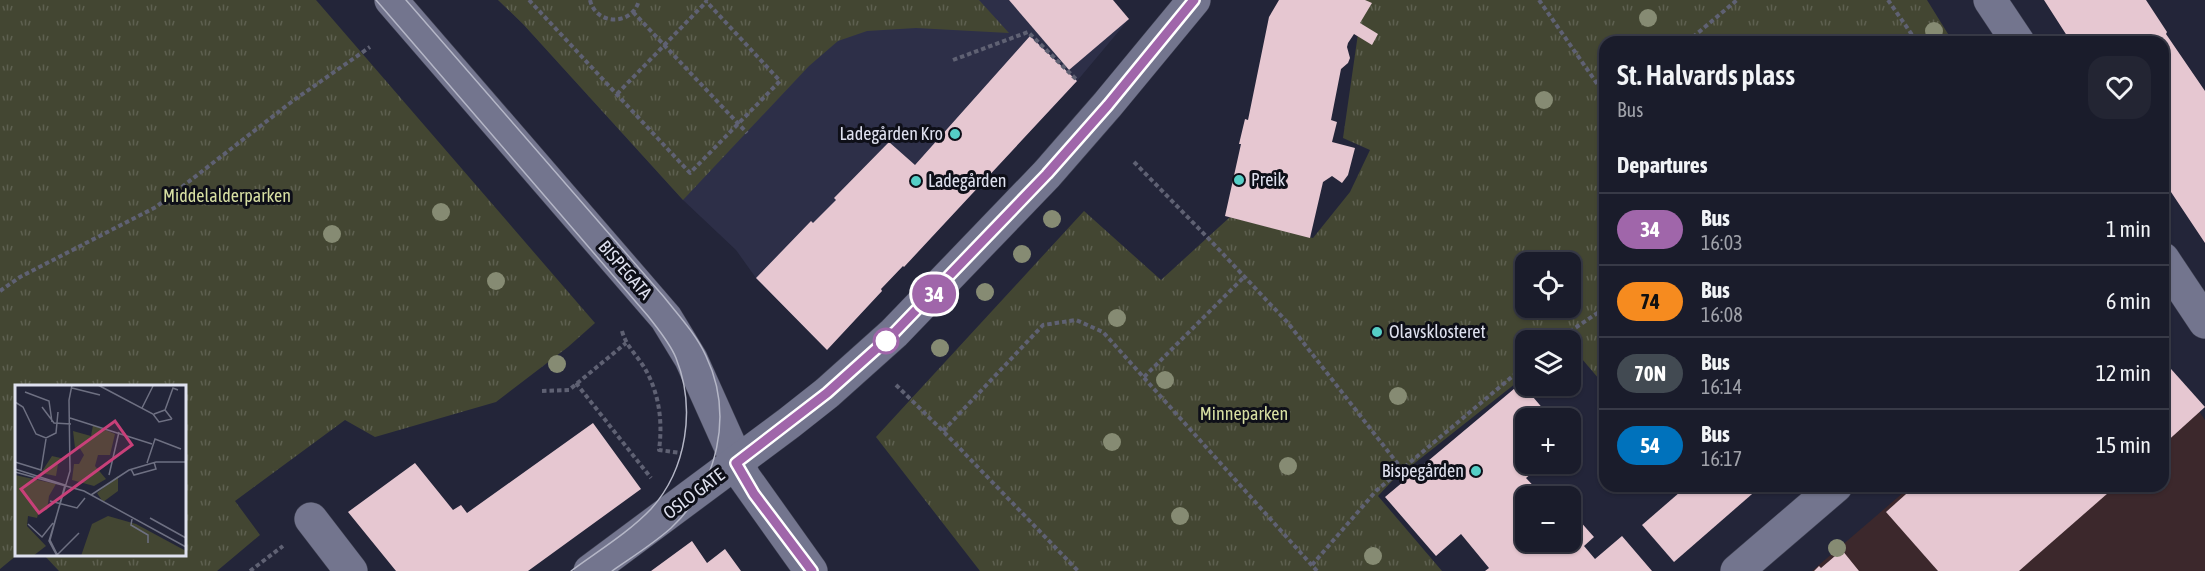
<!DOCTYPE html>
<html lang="en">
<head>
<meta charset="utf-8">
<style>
  :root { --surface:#1a1c2b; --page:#232533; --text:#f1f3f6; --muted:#9fa1a9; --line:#383a47 }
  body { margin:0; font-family:"Asap Condensed",sans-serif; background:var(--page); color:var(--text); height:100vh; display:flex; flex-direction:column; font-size:22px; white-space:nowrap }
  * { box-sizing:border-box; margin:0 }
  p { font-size:20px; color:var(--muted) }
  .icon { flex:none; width:33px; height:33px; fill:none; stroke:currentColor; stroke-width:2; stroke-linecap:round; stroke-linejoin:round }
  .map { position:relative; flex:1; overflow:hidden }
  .drawer { position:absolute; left:1599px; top:36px; width:570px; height:456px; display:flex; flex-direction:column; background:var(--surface); border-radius:18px; box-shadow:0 2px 4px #0004,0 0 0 2px var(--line) }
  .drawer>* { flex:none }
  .badge { padding:0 12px; border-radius:20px; font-size:21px; line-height:39px }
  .tools { position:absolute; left:1515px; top:252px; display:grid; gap:12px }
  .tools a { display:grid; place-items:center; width:66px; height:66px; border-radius:12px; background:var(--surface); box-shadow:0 2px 4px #0004,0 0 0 2px var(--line); font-size:30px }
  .map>.badge { position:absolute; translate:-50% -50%; box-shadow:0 0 0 3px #fff }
  h2 { padding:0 18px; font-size:22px; line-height:54px }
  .round { display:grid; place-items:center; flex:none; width:63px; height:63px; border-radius:18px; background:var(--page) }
  .overview { display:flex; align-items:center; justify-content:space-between; height:102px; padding:0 18px }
  h1 { font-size:28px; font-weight:600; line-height:45px }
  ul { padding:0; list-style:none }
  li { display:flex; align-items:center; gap:18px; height:72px; padding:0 18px; border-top:2px solid var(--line) }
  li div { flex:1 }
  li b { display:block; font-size:22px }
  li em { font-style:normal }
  li .badge { min-width:66px; font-weight:700; text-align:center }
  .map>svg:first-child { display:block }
  .built { fill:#2d2f48 }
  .education { fill:#3c282c }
  .grass { fill:url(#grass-tufts); fill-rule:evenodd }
  .building { fill:#e6c7d1 }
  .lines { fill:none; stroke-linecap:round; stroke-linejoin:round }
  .minor-casing { stroke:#3f4152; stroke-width:34 }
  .path { stroke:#5f6173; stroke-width:4; stroke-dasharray:4.5 3; stroke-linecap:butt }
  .minor { stroke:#73758e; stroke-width:33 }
  .tram { stroke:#b5b7c7; stroke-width:1.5 }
  .tree { fill:#868b73 }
  .line-casing { stroke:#fff; stroke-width:14 }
  .line { stroke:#a066aa; stroke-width:9 }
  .poi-dot { fill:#55cec6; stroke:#0e0f18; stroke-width:2 }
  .stop-dot { fill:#fff; stroke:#a066aa; stroke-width:3 }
  .labels { text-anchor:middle; stroke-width:6; stroke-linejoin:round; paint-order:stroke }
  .poi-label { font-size:18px; fill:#dfe1ef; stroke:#0e0f18; text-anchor:start }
  .park-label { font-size:18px; fill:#d7dfa2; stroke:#0e0f18 }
  .street-label { font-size:18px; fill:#dfe1ef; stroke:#0e0f18 }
  .inset-road { fill:none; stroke:#6e7082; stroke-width:1.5 }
  .view { fill:#c84079; fill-opacity:0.15; stroke:#c84079; stroke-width:3 }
  .inset-edge { fill:none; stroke:#dfe1ef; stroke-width:3 }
</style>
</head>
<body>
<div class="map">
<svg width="2205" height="571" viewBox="0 0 2205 571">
  <defs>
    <pattern id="grass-tufts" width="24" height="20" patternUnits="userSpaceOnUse" patternTransform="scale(1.5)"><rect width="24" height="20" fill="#434632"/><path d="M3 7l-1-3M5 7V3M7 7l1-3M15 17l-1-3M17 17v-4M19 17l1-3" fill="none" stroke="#5e6050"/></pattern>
  </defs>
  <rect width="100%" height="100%" fill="#232539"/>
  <path class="built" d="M498,0H1113L1129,19L1077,81L904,267L903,266L881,289L882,291L827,350L756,278L736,250L683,200L523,24Z"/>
  <path class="education" d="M2163,358L2205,420V571H1812L1911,486H2163Z"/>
  <g class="grass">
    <path d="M0,0H316L595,323L568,347L496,402L375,437L345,420L235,501L260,535L217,571H59L44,555L184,554V386H16L17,555L0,569Z"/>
    <path d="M498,0H979L1009,33L916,28L867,31L838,41L809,66L683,200L523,24Z"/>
    <path d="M1351,0H1927L1953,42H1605V386L1571,346L1570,340H1526L1525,376L1392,481L1378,496L1442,571H980L876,437L1084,211L1161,280L1230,217L1313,238L1350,192L1370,150L1343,138L1362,6ZM1526,262H1570V308H1526Z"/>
  </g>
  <g class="building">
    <path d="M1009,0H1113L1129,19L1069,70Z"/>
    <path d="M1279,0H1365L1372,3L1360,23L1378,34L1372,45L1354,34L1348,43L1347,47L1350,58L1348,63L1341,69L1331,120L1337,122L1332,142L1355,148L1348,175L1342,183L1332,176L1323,182L1310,238L1225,216L1241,144H1239L1245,119L1248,120L1269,17Z"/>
    <path d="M2044,0H2146L2167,32L2166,34L2205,91V243L2163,180V42H2071Z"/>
    <path d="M1030,36L1077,81L904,267L903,266L881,289L882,291L827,350L756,278L811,221L813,223L836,200L834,198L889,142L915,165Z"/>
    <path d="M2163,360L2205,407L2163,445Z"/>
    <path d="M1521,383L1551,418H1526V464H1543L1526,478L1541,494L1550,486L1559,496H1526V542H1570V510L1594,537L1584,546L1595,559L1622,536L1652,571H1485L1489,568L1461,534L1436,556L1385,497Z"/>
    <path d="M593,423L641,489L528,571H396L348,512L415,463L453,510L461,505L467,513Z"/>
    <path d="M1687,486H1757L1759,488L1674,562L1642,525Z"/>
    <path d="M1915,486H2116L2019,571H1938L1886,512Z"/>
    <path d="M692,541L707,563L725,549L741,571H651Z"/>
    <path d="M1842,550L1859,571H1814L1819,566L1821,568Z"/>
  </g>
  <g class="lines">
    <g class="minor-casing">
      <g id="minor">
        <path d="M391,0L666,318L691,359L744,477L811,571"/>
        <path d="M1990,0L2018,42"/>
        <path d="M2163,259L2205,322"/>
        <path d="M311,519L351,571"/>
        <path d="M590,571L789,423L827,393L894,333L1047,174L1108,104L1194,0"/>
        <path d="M1737,571L1836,486"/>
      </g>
    </g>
    <g class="path">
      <path d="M529,0L690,173L780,81L705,0"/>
      <path d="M590,0C596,26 633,26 639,0"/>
      <path d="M1539,0L1605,95"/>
      <path d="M1888,0L1917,42"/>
      <path d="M633,12L747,133"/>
      <path d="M1687,42L1737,0"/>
      <path d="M953,60L1028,32L1077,80"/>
      <path d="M617,94L707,1"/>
      <path d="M1134,162L1208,238L1288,323L1401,468"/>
      <path d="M0,291L20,277L156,207L294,100L370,47"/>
      <path d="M622,331C626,346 636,354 644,367C659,392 663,421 659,450L681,453"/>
      <path d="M1557,340L1605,308"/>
      <path d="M1144,377L1245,276"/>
      <path d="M576,383L651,478"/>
      <path d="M896,385L943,431L1078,571"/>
      <path d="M542,391L569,390L626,343"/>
      <path d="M943,431L1043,325L1076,320L1103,332L1317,571"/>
      <path d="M1312,565L1376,491L1526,365"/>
      <path d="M250,571L283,546"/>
    </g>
    <use href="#minor" class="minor"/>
    <g class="tram">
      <path d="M376,0L648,316C658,329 670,343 676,358C696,408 687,469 651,509C628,533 598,551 571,571"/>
      <path d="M406,0L664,297C679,316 696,334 706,356C734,415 718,484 671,528C653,544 632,557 612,571"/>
    </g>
  </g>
  <g class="tree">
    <circle cx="1648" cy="18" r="9"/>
    <circle cx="1934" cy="31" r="9"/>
    <circle cx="1544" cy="100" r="9"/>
    <circle cx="441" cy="212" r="9"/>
    <circle cx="1052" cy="219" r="9"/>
    <circle cx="332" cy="234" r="9"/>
    <circle cx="1022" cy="254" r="9"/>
    <circle cx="496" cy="281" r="9"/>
    <circle cx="985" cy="292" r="9"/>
    <circle cx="1117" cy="318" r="9"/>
    <circle cx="940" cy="348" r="9"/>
    <circle cx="557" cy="364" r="9"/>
    <circle cx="1165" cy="380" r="9"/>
    <circle cx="1398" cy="396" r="9"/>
    <circle cx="1112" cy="442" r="9"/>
    <circle cx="1288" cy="466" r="9"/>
    <circle cx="1180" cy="516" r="9"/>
    <circle cx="1837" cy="548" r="9"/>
    <circle cx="1373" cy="556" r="9"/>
  </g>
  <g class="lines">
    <g class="line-casing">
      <path id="line" d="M812,571L754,494L736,463L827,393L894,333L1047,174L1108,105L1194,0"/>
    </g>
    <use href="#line" class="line"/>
  </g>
  <g class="poi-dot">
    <circle cx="955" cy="134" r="6"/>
    <circle cx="1239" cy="180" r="6"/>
    <circle cx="916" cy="181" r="6"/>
    <circle cx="1377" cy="332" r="6"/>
    <circle cx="1476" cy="471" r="6"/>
  </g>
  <circle class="stop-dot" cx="886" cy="341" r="12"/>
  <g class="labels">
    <g class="poi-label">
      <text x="943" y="140" text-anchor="end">Ladegården Kro</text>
      <text x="1251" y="186">Preik</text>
      <text x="928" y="187">Ladegården</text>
      <text x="1389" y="338">Olavsklosteret</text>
      <text x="1464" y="477" text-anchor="end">Bispegården</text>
    </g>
    <g class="park-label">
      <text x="227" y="202">Middelalderparken</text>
      <text x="1244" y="420">Minneparken</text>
    </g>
    <g class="street-label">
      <text transform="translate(625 270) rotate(49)" y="6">BISPEGATA</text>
      <text transform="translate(694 494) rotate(-37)" y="6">OSLO GATE</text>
    </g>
  </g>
  <g transform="translate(15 385)">
    <rect width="171" height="171" fill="#232539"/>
    <path d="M78,40L100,49L95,70H83L80,81L91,94L79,101L57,95L59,79H64L69,70L64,62L60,63L58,46L76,51ZM37,71L50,74L43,79L41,91L26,88ZM0,90L41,99L34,111L32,125L24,126L22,133L13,131L12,141L31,161L18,171H0ZM103,91V106L88,117L82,108Z" fill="#434632"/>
    <path d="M93,131L121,139L171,166V171H66L77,139Z" fill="#434632"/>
    <path class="inset-road" d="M83,0L138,29L144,37L157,34M57,3L85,10M10,7L34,16L37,37M0,17L8,22L21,49L31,53L41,48L43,27M27,22L39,38L56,39M127,23L138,1M150,25L158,3L163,5M139,29L150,25L157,34M55,33L137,59M0,77L26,85L31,54M132,78L140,54L166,64M0,84L50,100L35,155L43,171M116,84L119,90L141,84L139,77M0,87L69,106L171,162M94,90L104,47M76,110L114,85L141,77H171M35,116L62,123L70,113M135,133L171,153M117,134L116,140L133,150V158M13,139L27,152L38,138M41,171L64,148M42,171L34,156L55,86L54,15L57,0"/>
    <path class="view" d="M100,36L117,60L24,128L6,104Z"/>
    <rect width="171" height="171" class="inset-edge"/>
  </g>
</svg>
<div class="tools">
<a><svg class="icon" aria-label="locate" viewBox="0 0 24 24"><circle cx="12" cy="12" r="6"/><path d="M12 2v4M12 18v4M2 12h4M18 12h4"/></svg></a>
<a><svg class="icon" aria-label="layers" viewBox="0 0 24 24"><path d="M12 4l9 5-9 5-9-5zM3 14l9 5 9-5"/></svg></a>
<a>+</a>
<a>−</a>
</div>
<b class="badge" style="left:934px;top:294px;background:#a066aa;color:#fff">34</b>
<section class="drawer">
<div class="overview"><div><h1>St. Halvards plass</h1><p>Bus</p></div><a class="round"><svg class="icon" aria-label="heart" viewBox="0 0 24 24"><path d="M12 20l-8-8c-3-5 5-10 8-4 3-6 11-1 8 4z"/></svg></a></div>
<h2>Departures</h2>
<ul>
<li><span class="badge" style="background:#a066aa;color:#fff">34</span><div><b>Bus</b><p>16:03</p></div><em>1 min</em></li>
<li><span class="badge" style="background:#f68b1f;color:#111">74</span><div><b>Bus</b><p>16:08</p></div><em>6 min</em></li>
<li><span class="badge" style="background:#424a52;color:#fff">70N</span><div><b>Bus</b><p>16:14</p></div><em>12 min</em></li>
<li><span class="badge" style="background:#0072bc;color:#fff">54</span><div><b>Bus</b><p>16:17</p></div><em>15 min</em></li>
</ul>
</section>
</div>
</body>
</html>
